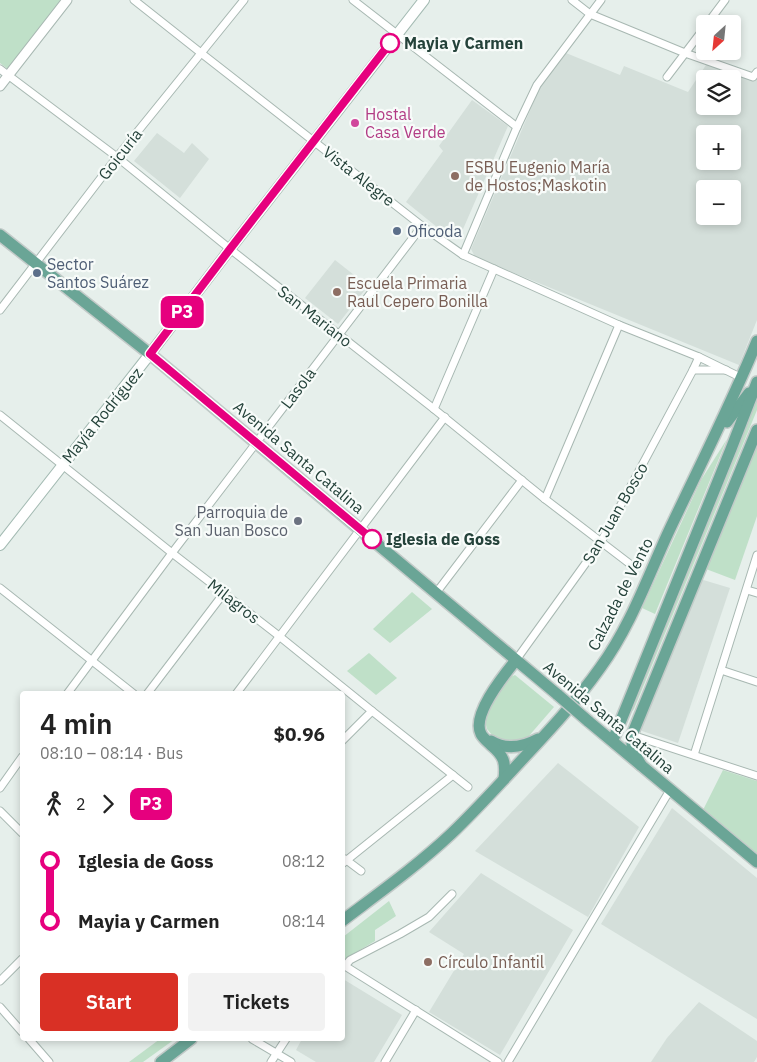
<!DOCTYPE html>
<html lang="en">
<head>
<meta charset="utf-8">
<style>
  :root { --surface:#fff; --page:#f2f2f2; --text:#222; --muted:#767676; --accent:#d93025 }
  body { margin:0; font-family:"IBM Plex Sans",sans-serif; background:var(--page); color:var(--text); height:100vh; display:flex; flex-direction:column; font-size:19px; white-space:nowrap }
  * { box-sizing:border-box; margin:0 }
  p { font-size:16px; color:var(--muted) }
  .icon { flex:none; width:28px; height:28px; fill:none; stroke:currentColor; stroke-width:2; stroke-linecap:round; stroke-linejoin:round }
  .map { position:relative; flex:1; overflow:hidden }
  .side { position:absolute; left:20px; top:691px; width:325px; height:350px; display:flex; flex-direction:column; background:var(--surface); border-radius:5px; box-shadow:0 2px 8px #0003 }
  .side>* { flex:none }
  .badge { padding:0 10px; border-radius:8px; font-size:18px; line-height:32px }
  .needle { width:32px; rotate:207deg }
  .buttons { position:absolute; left:696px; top:15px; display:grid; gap:10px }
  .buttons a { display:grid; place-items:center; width:45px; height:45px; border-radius:5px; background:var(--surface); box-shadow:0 2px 8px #0003; font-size:25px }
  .map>.badge { position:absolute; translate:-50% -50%; box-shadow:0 0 0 2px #fff }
  .legs { display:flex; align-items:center; gap:8px; height:55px; padding:0 20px; font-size:16px }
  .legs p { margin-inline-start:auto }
  .summary { display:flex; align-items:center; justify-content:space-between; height:85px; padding:0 20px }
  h1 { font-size:28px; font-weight:600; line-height:38px }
  .button { display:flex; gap:10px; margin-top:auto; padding:10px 20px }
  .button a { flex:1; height:58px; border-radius:5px; background:var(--accent); color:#fff; font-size:20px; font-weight:600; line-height:58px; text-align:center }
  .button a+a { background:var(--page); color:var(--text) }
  ul { padding:0 20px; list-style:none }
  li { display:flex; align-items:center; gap:18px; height:60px; font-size:19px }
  li i { display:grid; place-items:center; width:8px; height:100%; margin:0 6px; background:currentColor }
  li i::after { content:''; width:12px; height:12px; margin:-6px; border:4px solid; border-radius:50%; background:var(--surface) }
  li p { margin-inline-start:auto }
  li:first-child i { background:linear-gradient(#0000 50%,currentColor 0) }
  li:last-child i { background:linear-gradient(currentColor 50%,#0000 0) }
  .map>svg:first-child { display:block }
  .built { fill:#d4dfda; fill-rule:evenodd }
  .green { fill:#bfe0c8 }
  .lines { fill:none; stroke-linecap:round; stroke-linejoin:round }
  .minor-casing { stroke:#a8b8b2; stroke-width:9 }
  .tertiary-casing { stroke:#a8b8b2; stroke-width:11 }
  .secondary-casing { stroke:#a4bbb3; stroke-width:12 }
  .primary-casing { stroke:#c2cac8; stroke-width:14 }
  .minor { stroke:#fff; stroke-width:7 }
  .tertiary { stroke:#fff; stroke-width:9 }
  .secondary { stroke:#fff; stroke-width:10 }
  .primary { stroke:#6aa596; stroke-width:11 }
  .primary-bridge-casing { stroke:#c2cac8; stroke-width:14; stroke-linecap:butt }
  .primary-bridge { stroke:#6aa596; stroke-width:11 }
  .line-1-casing { stroke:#fff; stroke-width:11 }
  .line-1 { stroke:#e6007e; stroke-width:8 }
  .stop-1-dot { fill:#fff; stroke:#e6007e; stroke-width:2.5 }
  .hotel-dot { fill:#d1479c; stroke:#f7fbf9; stroke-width:2 }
  .education-dot { fill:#8d6e63; stroke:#f7fbf9; stroke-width:2 }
  .service-dot { fill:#5c6f8a; stroke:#f7fbf9; stroke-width:2 }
  .worship-dot { fill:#6b7280; stroke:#f7fbf9; stroke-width:2 }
  .labels { text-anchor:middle; stroke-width:4.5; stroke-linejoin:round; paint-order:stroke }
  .stop-label { font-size:16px; font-weight:bold; fill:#24423a; stroke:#f7fbf9; text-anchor:start }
  .hotel-label { font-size:16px; fill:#b23c85; stroke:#f7fbf9; text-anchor:start }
  .street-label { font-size:16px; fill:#24423a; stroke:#f7fbf9 }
  .education-label { font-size:16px; fill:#785e54; stroke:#f7fbf9; text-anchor:start }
  .service-label { font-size:16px; fill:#4e5e75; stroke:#f7fbf9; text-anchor:start }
  .worship-label { font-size:16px; fill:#5b616d; stroke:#f7fbf9; text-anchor:end }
</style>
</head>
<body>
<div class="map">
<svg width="757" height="1062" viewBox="0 0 757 1062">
  <rect width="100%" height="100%" fill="#e6efeb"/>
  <g class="built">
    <path d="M566,53L620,75L624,66L688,92L708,62L752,77L757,72V320L739,365L475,257L471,249L540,87ZM705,79H732V106H705ZM705,134H732V161H705ZM705,189H732V216H705Z"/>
    <path d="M472,100L508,126L460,236H448L406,202L443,151L439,146Z"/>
    <path d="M157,133L184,153L192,143L209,159L180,198L134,161Z"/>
    <path d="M335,260L368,286L338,324L305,298Z"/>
    <path d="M700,579L730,588L678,743L642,731L640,726Z"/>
    <path d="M558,763L639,827L588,917L475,851Z"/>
    <path d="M672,808L757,878V1019L601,924Z"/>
    <path d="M481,873L573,930L500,1055L429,1012L464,954L429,932Z"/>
    <path d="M343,979L402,1015L374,1062H316L296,1050L302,1039H342Z"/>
    <path d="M699,1002L757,1041V1057L754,1062H651L667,1038Z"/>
  </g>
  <g class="green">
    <path d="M0,0H64L9,70L0,63Z"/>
    <path d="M757,396V410L634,709L628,716Z"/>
    <path d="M727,439L655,614L642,608L701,480Z"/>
    <path d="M757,444V516L735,580L706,569Z"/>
    <path d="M412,592L432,609L390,643L373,629Z"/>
    <path d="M369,653L397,678L376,695L347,671Z"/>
    <path d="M515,675L554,707L528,737L515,742L499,739L492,735L487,729L485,721L486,710L508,678Z"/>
    <path d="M723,770L757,781V854L703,810Z"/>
    <path d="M389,901L396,916L375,930V941L343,960V937Z"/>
    <path d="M160,1039H175L143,1062H129Z"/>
  </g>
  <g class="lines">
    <g class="minor-casing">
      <g id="minor">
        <path d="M134,0L201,53L422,226L463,255L619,325L699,357L742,378"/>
        <path d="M353,0L517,127"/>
        <path d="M572,0L590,14L685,53L753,77L757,72"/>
        <path d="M707,24L725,0"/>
        <path d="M0,69L117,157L230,249L434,409L545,499L630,564"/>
        <path d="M667,77L705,27"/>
        <path d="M463,255L517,127L537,85L601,0"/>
        <path d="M0,310L117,157L244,0"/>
        <path d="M693,370H726"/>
        <path d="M434,409L494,269"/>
        <path d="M0,415L172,553L279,636L372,711L468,787"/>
        <path d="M545,499L619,325"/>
        <path d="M0,588L134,694"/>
        <path d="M747,590L757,593"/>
        <path d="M436,593L522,480"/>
        <path d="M516,660L601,542L693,370L699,357"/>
        <path d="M721,670L757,682"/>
        <path d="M67,694L172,553L422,226"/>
        <path d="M147,694L224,593"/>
        <path d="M236,694L445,417"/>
        <path d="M632,735L757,776"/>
        <path d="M342,741L372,711"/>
        <path d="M694,755L757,555"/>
        <path d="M0,788L22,757"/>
        <path d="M0,811L22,833"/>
        <path d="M345,859L361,871"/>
        <path d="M342,864L453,775"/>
        <path d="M342,965L345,966L498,1062"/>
        <path d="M345,966L350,960L400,934L429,917L452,894"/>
        <path d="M0,981L22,959"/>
        <path d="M0,1007L22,1032"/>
        <path d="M29,1039L49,1062"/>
        <path d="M252,1039L291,1062"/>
        <path d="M271,1062L286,1039"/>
        <path d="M385,1062L416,1010"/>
        <path d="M508,1062L670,790"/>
      </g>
    </g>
    <g class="tertiary-casing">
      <path id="tertiary" d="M0,86L67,0"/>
    </g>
    <g class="secondary-casing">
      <path id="secondary" d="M0,545L150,354L230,249L424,0"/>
    </g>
    <g class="primary-casing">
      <g id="primary">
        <path d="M0,235L150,354L558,695"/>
        <path d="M727,422L749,393"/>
        <path d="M588,721L757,862"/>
        <path d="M613,740L731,449L757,382"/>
        <path d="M491,741C506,750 523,747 538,739"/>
        <path d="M641,765L632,749V735L757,430"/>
        <path d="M504,779C506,762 504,756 491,745C488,742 483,738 481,734C471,715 504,675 516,660"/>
        <path d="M342,921C379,893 417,866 451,834C475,811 497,787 519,763C548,732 576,702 600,668C630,627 647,579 668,533C698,469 730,407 757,341"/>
        <path d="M161,1062L191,1039"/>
      </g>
    </g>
    <use href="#minor" class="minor"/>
    <use href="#tertiary" class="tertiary"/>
    <use href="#secondary" class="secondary"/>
    <use href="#primary" class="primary"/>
    <g class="primary-bridge-casing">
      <path id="primary-bridge" d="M558,695L588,721"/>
    </g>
    <use href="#primary-bridge" class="primary-bridge"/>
  </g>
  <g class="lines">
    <g class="line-1-casing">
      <path id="line-1" d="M372,539L150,354L230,249L390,43"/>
    </g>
    <use href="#line-1" class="line-1"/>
  </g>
  <g class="stop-1-dot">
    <circle cx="390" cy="43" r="9"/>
    <circle cx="372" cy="539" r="9"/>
  </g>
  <circle class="hotel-dot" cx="355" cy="123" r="5"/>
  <g class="education-dot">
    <circle cx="455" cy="176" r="5"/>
    <circle cx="337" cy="292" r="5"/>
    <circle cx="428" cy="962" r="5"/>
  </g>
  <g class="service-dot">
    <circle cx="397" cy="231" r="5"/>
    <circle cx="37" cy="273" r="5"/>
  </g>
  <circle class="worship-dot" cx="298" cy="521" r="5"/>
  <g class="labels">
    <g class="stop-label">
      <text x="404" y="49">Mayia y Carmen</text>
      <text x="386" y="545">Iglesia de Goss</text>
    </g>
    <g class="hotel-label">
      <text x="365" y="120">Hostal<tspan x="365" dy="18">Casa Verde</tspan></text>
    </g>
    <g class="street-label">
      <text transform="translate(120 154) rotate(-52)" y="6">Goicuría</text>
      <text transform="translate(359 176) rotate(38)" y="6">Vista Alegre</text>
      <text transform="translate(315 316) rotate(38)" y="6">San Mariano</text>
      <text transform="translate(298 388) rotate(-53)" y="6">Lasola</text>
      <text transform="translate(102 415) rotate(-51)" y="6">Mayía Rodríguez</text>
      <text transform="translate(299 457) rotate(40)" y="6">Avenida Santa Catalina</text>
      <text transform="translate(615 513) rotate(-60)" y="6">San Juan Bosco</text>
      <text transform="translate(620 594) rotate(-63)" y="6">Calzada de Vento</text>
      <text transform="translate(234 601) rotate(38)" y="6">Milagros</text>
      <text transform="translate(609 717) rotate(40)" y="6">Avenida Santa Catalina</text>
    </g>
    <g class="education-label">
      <text x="465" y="173">ESBU Eugenio María<tspan x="465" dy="18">de Hostos;Maskotin</tspan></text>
      <text x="347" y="289">Escuela Primaria<tspan x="347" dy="18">Raul Cepero Bonilla</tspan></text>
      <text x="438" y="968">Círculo Infantil</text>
    </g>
    <g class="service-label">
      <text x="407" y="237">Oficoda</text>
      <text x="47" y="270">Sector<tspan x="47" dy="18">Santos Suárez</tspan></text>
    </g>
    <g class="worship-label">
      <text x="288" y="518">Parroquia de<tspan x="288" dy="18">San Juan Bosco</tspan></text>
    </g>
  </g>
</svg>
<div class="buttons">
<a><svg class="needle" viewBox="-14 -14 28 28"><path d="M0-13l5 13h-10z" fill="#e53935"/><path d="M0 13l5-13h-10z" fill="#767676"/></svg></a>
<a><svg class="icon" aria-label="layers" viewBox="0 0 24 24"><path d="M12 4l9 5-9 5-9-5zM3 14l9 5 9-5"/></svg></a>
<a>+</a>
<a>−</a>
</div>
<b class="badge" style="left:182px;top:312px;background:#e6007e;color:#fff">P3</b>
<section class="side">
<div class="summary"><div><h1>4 min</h1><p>08:10 – 08:14 · Bus</p></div><b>$0.96</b></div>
<div class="legs"><svg class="icon" aria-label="walk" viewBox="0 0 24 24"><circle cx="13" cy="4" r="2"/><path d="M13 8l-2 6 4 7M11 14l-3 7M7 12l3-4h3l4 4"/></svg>2<svg class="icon" aria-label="forward" viewBox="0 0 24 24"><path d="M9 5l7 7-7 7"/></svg><b class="badge" style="background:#e6007e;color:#fff">P3</b></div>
<ul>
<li><i style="color:#e6007e"></i><b>Iglesia de Goss</b><p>08:12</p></li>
<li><i style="color:#e6007e"></i><b>Mayia y Carmen</b><p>08:14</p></li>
</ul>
<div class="button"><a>Start</a><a>Tickets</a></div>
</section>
</div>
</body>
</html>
